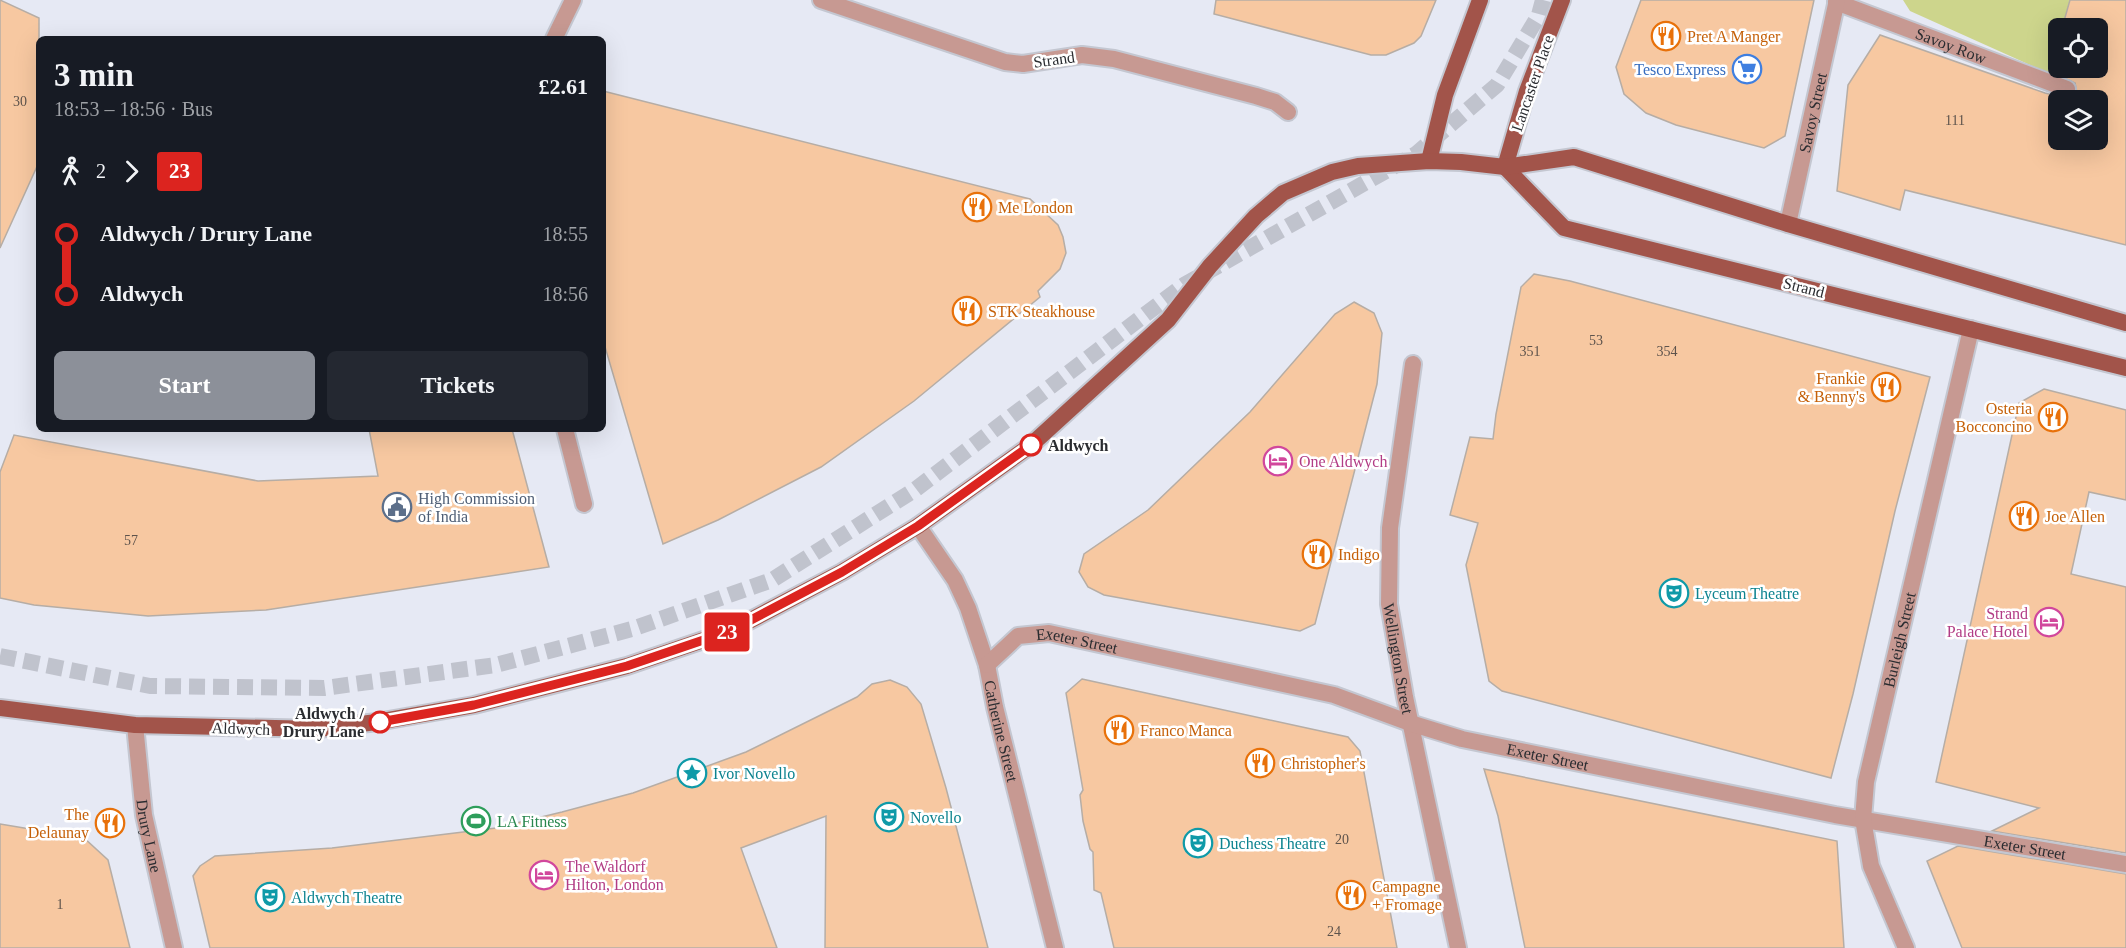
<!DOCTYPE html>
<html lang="en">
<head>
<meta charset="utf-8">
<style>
  :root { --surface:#171b24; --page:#242831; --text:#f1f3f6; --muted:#9ea1a6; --accent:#8c9099 }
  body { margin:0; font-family:Georgia,serif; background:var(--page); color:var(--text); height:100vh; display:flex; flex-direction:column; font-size:22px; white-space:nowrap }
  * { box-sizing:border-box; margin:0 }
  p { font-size:20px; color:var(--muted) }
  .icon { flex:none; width:33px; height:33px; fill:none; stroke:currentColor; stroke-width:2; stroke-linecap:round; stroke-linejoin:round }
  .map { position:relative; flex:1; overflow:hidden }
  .details { position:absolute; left:36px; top:36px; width:570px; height:396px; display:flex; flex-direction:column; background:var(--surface); border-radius:9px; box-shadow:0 6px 24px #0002 }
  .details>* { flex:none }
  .badge { padding:0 12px; border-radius:4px; font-size:21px; line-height:39px }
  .fabs { position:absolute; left:2048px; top:18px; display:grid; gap:12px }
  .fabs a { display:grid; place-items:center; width:60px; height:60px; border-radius:9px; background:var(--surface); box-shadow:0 6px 24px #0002; font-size:30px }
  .map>.badge { position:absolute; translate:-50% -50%; box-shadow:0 0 0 3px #fff }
  .legs { display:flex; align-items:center; gap:9px; height:66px; padding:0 18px; font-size:20px }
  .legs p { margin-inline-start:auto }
  .headline { display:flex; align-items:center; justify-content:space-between; height:102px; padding:0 18px }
  h1 { font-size:33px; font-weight:700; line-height:45px }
  .button { display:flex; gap:12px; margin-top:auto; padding:12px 18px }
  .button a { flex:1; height:69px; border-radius:9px; background:var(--accent); color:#fff; font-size:24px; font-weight:700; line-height:69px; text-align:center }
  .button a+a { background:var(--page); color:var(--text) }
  ul { padding:0 18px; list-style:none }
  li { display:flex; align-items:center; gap:21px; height:60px; font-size:22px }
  li i { display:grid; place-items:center; width:9px; height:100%; margin:0 8px; background:currentColor }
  li i::after { content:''; width:15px; height:15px; margin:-8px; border:4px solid; border-radius:50%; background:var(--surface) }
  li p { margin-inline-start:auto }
  li:first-child i { background:linear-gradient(#0000 50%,currentColor 0) }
  li:last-child i { background:linear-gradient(currentColor 50%,#0000 0) }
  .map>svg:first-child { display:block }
  .green { fill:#cdd58c }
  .building { fill:#f7c8a1; stroke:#b6ada5; stroke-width:1.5; fill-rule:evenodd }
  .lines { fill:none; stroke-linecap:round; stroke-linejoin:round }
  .primary-tunnel { stroke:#c0c3cd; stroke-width:16; stroke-dasharray:16 8; stroke-linecap:butt }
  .service-casing { stroke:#c4c7d1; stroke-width:20 }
  .pedestrian-casing { stroke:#c4c7d1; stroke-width:20 }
  .minor-casing { stroke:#c4c7d1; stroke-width:20 }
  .primary-casing { stroke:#c4c7d1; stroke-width:20 }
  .service { stroke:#c79992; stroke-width:16 }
  .pedestrian { stroke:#c79992; stroke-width:16 }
  .minor { stroke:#c79992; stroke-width:16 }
  .primary { stroke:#a2544a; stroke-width:16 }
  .line-1-casing { stroke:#fff; stroke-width:14 }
  .line-1 { stroke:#dc241f; stroke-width:9 }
  .stop-1-dot { fill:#fff; stroke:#dc241f; stroke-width:3 }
  .labels { text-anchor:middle; stroke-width:5; stroke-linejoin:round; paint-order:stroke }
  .number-label { font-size:14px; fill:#5d534c }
  .food-label { font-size:16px; fill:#c56008; stroke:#fff; text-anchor:start }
  .street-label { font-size:16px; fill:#2a2c30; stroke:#fff }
  .shop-label { font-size:16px; fill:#366cbe; stroke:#fff; text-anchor:end }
  .stop-label { font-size:16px; font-weight:bold; fill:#2a2c30; stroke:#fff; text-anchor:start }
  .hotel-label { font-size:16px; fill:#b23c85; stroke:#fff; text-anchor:start }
  .service-label { font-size:16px; fill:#4e5e75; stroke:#fff; text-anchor:start }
  .culture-label { font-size:16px; fill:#0d838f; stroke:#fff; text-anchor:start }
  .leisure-label { font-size:16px; fill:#27864d; stroke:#fff; text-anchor:start }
</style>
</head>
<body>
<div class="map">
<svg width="2126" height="948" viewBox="0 0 2126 948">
  <rect width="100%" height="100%" fill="#e6e9f4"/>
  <path class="green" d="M1903,0H2070L2062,28H2058V44L2050,74L1910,11Z"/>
  <g class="building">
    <path d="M0,0L39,18V162L0,248Z"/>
    <path d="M1216,0H1436L1421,36L1414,43L1386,55H1371L1214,14Z"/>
    <path d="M1641,0H1814L1785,136L1764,148L1676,125L1646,113L1624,94L1616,67Z"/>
    <path d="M2070,0H2126V245L1905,190L1900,210L1837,191L1848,85L1880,35L2045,93L2069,99L2077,93L2075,83L2051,72L2058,44V68H2097V28H2062ZM2058,100H2097V140H2058Z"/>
    <path d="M603,91L1030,199L1058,225L1063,237L1066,253L1060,269L1038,291L1040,297L914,401L821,467L718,520L663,544L603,340Z"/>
    <path d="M1534,274L1570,281L1930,377L1895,511L1853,694L1831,778L1502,691L1489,681L1466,565L1478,523L1450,515L1470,437L1493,439L1496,414L1521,287Z"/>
    <path d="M1354,302L1374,313L1382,333L1377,384L1315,624L1300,631L1104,595L1088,587L1079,572L1084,554L1148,510L1250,412L1335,314Z"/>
    <path d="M2044,389L2126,410V500L2089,492L2071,574L2126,587V853L1992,831L2039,808L1936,782L2019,403Z"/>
    <path d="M369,429H512L549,567L266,610L148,616L34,605L0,598V472L14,435L258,481L378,476Z"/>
    <path d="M1082,679L1348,737L1360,751L1397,948H1114L1101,893L1094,890L1093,852L1090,849L1083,821L1080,795L1083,790L1066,693Z"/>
    <path d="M890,680L907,687L921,704L946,788L988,948H825L826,816L741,848L777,948H210L193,876L200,866L215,856L332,848L496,828L562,812L633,793L746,752L857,697L872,684Z"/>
    <path d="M1484,769L1837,841L1844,948H1525L1498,816Z"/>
    <path d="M0,824L84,838L108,860L130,948H0Z"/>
    <path d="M1958,846L2126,874V948H1962L1927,861Z"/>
  </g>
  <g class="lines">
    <path class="primary-tunnel" d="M0,656L150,686L324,688L496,665L632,629L772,580L916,489L1184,285L1416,154L1497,85L1539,15L1543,0"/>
    <g class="service-casing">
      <g id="service">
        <path id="s1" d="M1836,2L2067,89"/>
        <path d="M554,39L573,0"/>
      </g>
    </g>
    <g class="pedestrian-casing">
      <g id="pedestrian">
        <path d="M821,0L1005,62L1023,64L1082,55L1114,59L1256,96L1275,102L1288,112"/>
        <path d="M565,429L584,504"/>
      </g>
    </g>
    <g class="minor-casing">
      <g id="minor">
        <path id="s2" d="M1788,224L1837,0"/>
        <path id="s3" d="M1413,364L1390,528L1389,604L1405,697L1458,948"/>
        <path id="s4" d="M918,526L955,580L968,608L987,665L995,707L1055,948"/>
        <path id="s5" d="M987,665L1018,636L1049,633L1334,695L1410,723L1462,739L1835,815L2126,864"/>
        <path id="s6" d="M135,725L144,815L174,948"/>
        <path id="s7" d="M1906,948L1871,866L1863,819L1866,782L1971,329"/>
      </g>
    </g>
    <g class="primary-casing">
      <g id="primary">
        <path d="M1429,161L1445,95L1480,0"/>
        <path d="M1505,167L1564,228L2126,368"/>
        <path d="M1505,167L1527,91L1562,0"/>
        <path d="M0,708L135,725L318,729L377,722L474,705L627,666L730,631L842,572L918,526L1031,445L1168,320L1210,266L1256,216L1283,193L1332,172L1358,166L1429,161L1461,162L1505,167L1574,157L1788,224L2126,323"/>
      </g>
    </g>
    <use href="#service" class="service"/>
    <use href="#pedestrian" class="pedestrian"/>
    <use href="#minor" class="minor"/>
    <use href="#primary" class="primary"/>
  </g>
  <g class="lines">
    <g class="line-1-casing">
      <path id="line-1" d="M380,722L474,705L627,666L730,631L842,572L918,526L1031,445"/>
    </g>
    <use href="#line-1" class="line-1"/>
  </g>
  <defs>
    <g id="restaurant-ring" transform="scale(1.5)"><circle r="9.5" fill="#fff" stroke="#e8710a" stroke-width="1.5"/><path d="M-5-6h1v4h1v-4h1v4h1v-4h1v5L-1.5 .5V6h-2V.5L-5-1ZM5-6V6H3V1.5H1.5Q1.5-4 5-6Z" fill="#e8710a"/></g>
    <g id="supermarket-ring" transform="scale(1.5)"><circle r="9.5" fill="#fff" stroke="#3f7fe0" stroke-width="1.5"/><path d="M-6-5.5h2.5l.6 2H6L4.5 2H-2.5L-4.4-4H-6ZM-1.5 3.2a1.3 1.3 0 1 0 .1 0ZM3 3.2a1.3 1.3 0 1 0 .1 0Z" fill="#3f7fe0"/></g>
    <g id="hotel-ring" transform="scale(1.5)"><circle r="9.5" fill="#fff" stroke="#d1479c" stroke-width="1.5"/><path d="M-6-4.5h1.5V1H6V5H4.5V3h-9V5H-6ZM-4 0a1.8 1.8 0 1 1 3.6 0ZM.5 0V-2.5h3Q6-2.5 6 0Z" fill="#d1479c"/></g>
    <g id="civic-ring" transform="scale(1.5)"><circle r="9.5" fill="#fff" stroke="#5c6f8a" stroke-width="1.5"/><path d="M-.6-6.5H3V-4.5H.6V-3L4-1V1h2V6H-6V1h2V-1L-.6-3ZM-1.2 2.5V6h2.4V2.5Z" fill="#5c6f8a"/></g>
    <g id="theatre-ring" transform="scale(1.5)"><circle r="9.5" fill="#fff" stroke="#0f9aa8" stroke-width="1.5"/><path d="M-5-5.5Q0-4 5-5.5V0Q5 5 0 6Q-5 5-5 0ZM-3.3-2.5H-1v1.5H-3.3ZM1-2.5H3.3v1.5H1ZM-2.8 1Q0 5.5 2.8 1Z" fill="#0f9aa8"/></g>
    <g id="sight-ring" transform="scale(1.5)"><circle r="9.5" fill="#fff" stroke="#0f9aa8" stroke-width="1.5"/><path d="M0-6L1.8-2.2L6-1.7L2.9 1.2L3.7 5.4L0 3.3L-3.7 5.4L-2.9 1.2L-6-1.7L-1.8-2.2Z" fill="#0f9aa8"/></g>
    <g id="stadium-ring" transform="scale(1.5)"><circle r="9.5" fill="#fff" stroke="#2e9e5b" stroke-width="1.5"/><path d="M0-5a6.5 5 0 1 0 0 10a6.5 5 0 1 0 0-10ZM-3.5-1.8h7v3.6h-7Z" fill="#2e9e5b"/></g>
  </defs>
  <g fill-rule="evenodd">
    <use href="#restaurant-ring" x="1666" y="36"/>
    <use href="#supermarket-ring" x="1747" y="69"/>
    <use href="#restaurant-ring" x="977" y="207"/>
    <use href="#restaurant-ring" x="967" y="311"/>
    <use href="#restaurant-ring" x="1886" y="387"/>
    <use href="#restaurant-ring" x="2053" y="417"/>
    <use href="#hotel-ring" x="1278" y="461"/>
    <use href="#civic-ring" x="397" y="507"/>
    <use href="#restaurant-ring" x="2024" y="516"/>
    <use href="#restaurant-ring" x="1317" y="554"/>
    <use href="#theatre-ring" x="1674" y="593"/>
    <use href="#hotel-ring" x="2049" y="622"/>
    <use href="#restaurant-ring" x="1119" y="730"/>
    <use href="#restaurant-ring" x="1260" y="763"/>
    <use href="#sight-ring" x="692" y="773"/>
    <use href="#theatre-ring" x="889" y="817"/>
    <use href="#stadium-ring" x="476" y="821"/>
    <use href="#restaurant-ring" x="110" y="823"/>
    <use href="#theatre-ring" x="1198" y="843"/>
    <use href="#hotel-ring" x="544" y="875"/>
    <use href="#restaurant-ring" x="1351" y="895"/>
    <use href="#theatre-ring" x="270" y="897"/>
  </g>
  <g class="stop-1-dot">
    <circle cx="1031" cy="445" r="10"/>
    <circle cx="380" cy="722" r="10"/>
  </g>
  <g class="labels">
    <g class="number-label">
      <text x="20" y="106">30</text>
      <text x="1955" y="125">111</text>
      <text x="1596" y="345">53</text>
      <text x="1530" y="356">351</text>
      <text x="1667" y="356">354</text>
      <text x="131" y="545">57</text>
      <text x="1342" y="844">20</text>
      <text x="60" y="909">1</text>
      <text x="1334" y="936">24</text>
    </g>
    <g class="food-label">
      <text x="1687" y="42">Pret A Manger</text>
      <text x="998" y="213">Me London</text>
      <text x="988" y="317">STK Steakhouse</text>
      <text x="1865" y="384" text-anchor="end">Frankie<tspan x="1865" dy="18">&amp; Benny's</tspan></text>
      <text x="2032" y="414" text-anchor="end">Osteria<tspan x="2032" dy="18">Bocconcino</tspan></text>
      <text x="2045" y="522">Joe Allen</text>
      <text x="1338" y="560">Indigo</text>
      <text x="1140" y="736">Franco Manca</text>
      <text x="1281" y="769">Christopher's</text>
      <text x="89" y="820" text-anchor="end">The<tspan x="89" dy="18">Delaunay</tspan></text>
      <text x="1372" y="892">Campagne<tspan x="1372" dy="18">+ Fromage</tspan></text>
    </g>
    <g class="street-label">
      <text dy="6" stroke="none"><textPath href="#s1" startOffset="123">Savoy Row</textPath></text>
      <text transform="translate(1054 59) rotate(-8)" y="6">Strand</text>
      <text transform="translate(1532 83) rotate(-71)" y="6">Lancaster Place</text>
      <text dy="6" stroke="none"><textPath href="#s2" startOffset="114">Savoy Street</textPath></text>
      <text transform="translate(1804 287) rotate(14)" y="6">Strand</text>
      <text dy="6" stroke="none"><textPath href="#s7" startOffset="320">Burleigh Street</textPath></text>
      <text dy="6" stroke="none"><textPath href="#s5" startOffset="102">Exeter Street</textPath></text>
      <text dy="6" stroke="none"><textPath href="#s3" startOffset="297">Wellington Street</textPath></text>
      <text transform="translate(241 728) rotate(2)" y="6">Aldwych</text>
      <text dy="6" stroke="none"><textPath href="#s4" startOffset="224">Catherine Street</textPath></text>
      <text dy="6" stroke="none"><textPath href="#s5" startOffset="588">Exeter Street</textPath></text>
      <text dy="6" stroke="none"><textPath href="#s6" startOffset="112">Drury Lane</textPath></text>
      <text dy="6" stroke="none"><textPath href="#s5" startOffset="1074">Exeter Street</textPath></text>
    </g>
    <g class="shop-label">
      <text x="1726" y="75">Tesco Express</text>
    </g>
    <g class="stop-label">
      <text x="1048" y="451">Aldwych</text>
      <text x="364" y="719" text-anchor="end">Aldwych /<tspan x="364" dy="18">Drury Lane</tspan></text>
    </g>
    <g class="hotel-label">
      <text x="1299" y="467">One Aldwych</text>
      <text x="2028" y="619" text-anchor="end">Strand<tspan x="2028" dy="18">Palace Hotel</tspan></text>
      <text x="565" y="872">The Waldorf<tspan x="565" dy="18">Hilton, London</tspan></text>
    </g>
    <g class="service-label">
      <text x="418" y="504">High Commission<tspan x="418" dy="18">of India</tspan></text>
    </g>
    <g class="culture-label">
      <text x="1695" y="599">Lyceum Theatre</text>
      <text x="713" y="779">Ivor Novello</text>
      <text x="910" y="823">Novello</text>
      <text x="1219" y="849">Duchess Theatre</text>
      <text x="291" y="903">Aldwych Theatre</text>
    </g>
    <g class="leisure-label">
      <text x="497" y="827">LA Fitness</text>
    </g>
  </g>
</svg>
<div class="fabs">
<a><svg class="icon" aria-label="locate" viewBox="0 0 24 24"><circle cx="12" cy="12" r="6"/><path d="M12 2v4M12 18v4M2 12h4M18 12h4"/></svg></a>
<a><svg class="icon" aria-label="layers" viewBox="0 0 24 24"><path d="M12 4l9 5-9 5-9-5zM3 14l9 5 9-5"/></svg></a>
</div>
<b class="badge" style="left:727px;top:632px;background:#dc241f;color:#fff">23</b>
<section class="details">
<div class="headline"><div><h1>3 min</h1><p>18:53 – 18:56 · Bus</p></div><b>£2.61</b></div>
<div class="legs"><svg class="icon" aria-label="walk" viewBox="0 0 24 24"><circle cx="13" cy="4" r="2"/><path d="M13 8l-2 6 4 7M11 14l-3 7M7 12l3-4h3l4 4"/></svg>2<svg class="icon" aria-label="forward" viewBox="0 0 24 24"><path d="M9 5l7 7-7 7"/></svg><b class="badge" style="background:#dc241f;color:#fff">23</b></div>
<ul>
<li><i style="color:#dc241f"></i><b>Aldwych / Drury Lane</b><p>18:55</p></li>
<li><i style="color:#dc241f"></i><b>Aldwych</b><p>18:56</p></li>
</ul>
<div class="button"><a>Start</a><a>Tickets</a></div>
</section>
</div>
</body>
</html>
